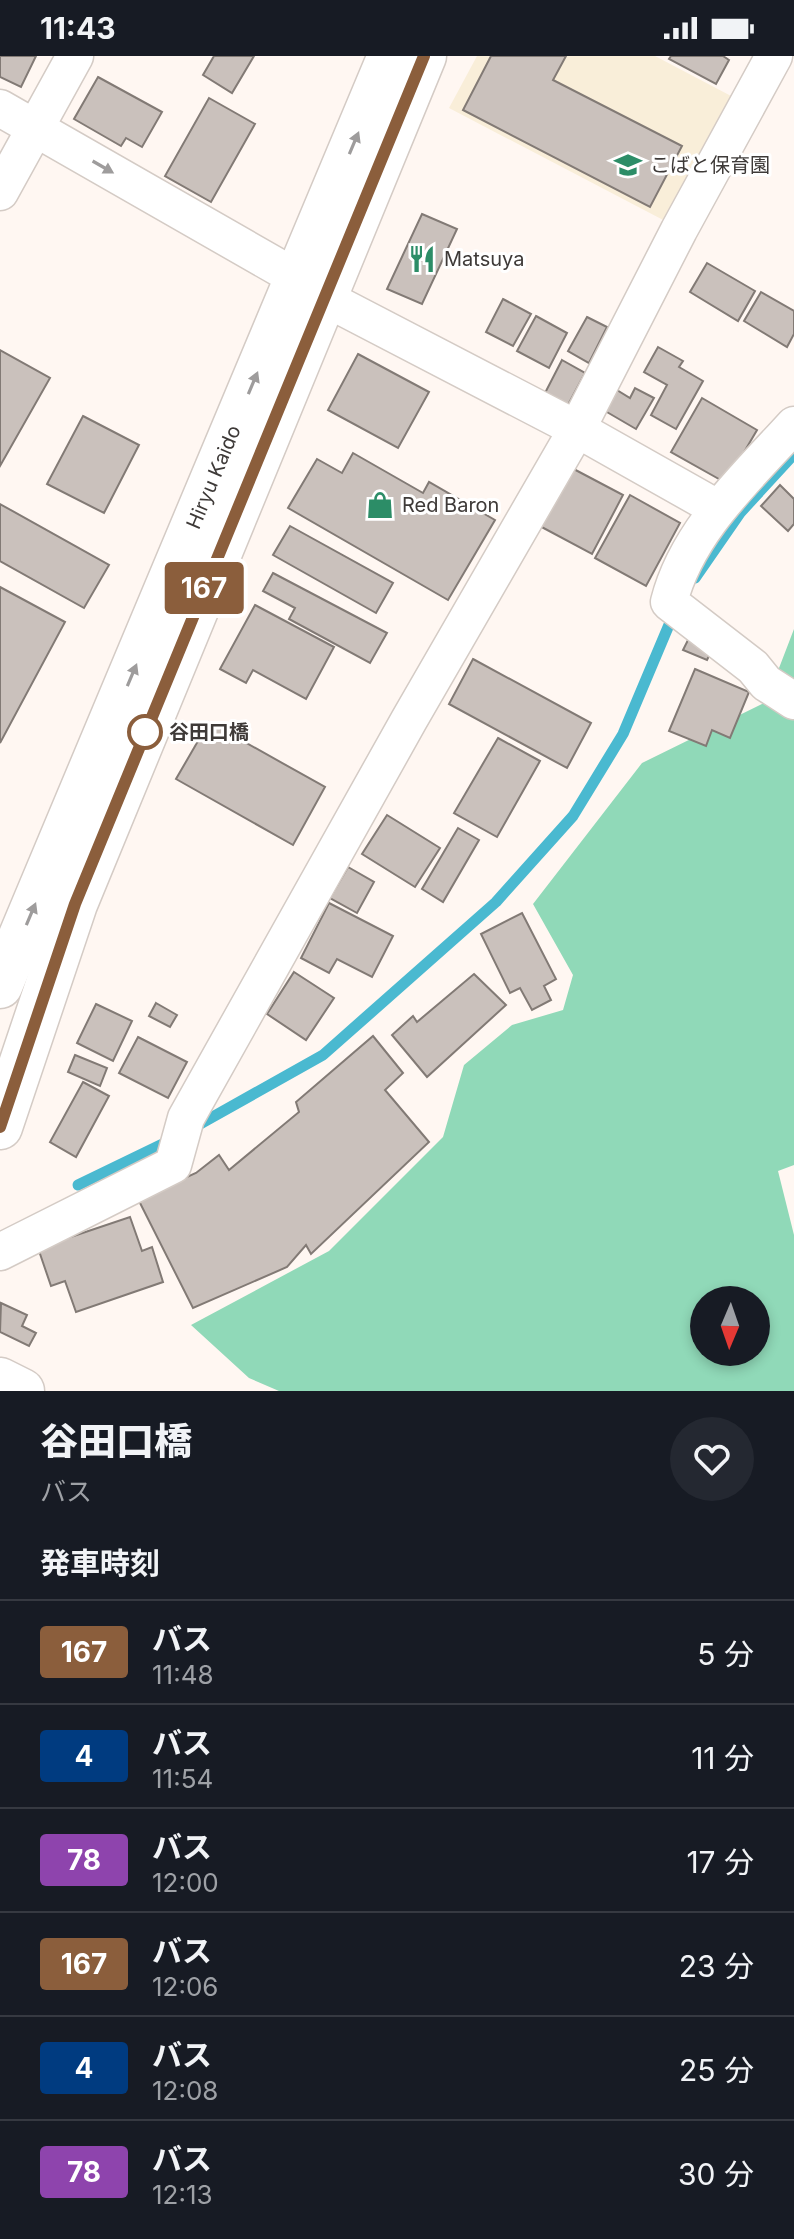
<!DOCTYPE html>
<html lang="ja">
<head>
<meta charset="utf-8">
<style>
  :root { --surface:#171b24; --page:#242831; --text:#f1f3f6; --muted:#9ea1a6; --line:#363941 }
  body { margin:0; font-family:Inter,"Noto Sans JP",sans-serif; background:var(--page); color:var(--text); height:100vh; display:flex; flex-direction:column; font-size:30px; white-space:nowrap }
  * { box-sizing:border-box; margin:0 }
  p { font-size:26px; color:var(--muted) }
  .icon { flex:none; width:44px; height:44px; fill:none; stroke:currentColor; stroke-width:2; stroke-linecap:round; stroke-linejoin:round }
  .map { position:relative; height:1335px; overflow:hidden }
  .panel { display:flex; flex-direction:column; background:var(--surface); flex:1 }
  .panel>* { flex:none }
  .badge { padding:0 16px; border-radius:6px; font-size:28px; line-height:52px }
  .needle { width:52px; rotate:182deg }
  .buttons { position:absolute; left:690px; top:1230px; display:grid; gap:16px }
  .buttons a { display:grid; place-items:center; width:80px; height:80px; border-radius:50%; background:var(--surface); box-shadow:0 4px 12px #0003; font-size:40px }
  .map>.badge { position:absolute; translate:-50% -50%; box-shadow:0 0 0 4px #fff }
  h2 { padding:0 40px; font-size:30px; line-height:72px }
  .round { display:grid; place-items:center; flex:none; width:84px; height:84px; border-radius:42px; background:var(--page) }
  .overview { display:flex; align-items:center; justify-content:space-between; height:136px; padding:0 40px }
  h1 { font-size:38px; font-weight:800; line-height:60px }
  ul { padding:0; list-style:none }
  li { display:flex; align-items:center; gap:24px; height:104px; padding:0 40px; border-top:2px solid var(--line) }
  li div { flex:1 }
  li b { display:block; font-size:30px }
  li em { font-style:normal }
  li .badge { min-width:88px; font-weight:700; text-align:center }
  .status { display:flex; justify-content:space-between; align-items:center; height:56px; padding:0 40px; background:var(--surface); direction:ltr }
  .status svg { height:22px; fill:currentColor }
  .map>svg:first-child { display:block }
  .education { fill:#f9eed9 }
  .green { fill:#90d9b8; fill-rule:evenodd }
  .lines { fill:none; stroke-linecap:round; stroke-linejoin:round }
  .stream { stroke:#4ab9d0; stroke-width:11 }
  .building { fill:#cac1bc; stroke:#827a75; stroke-width:2 }
  .minor-casing { stroke:#d4cbc5; stroke-width:39 }
  .tertiary-casing { stroke:#d4cbc5; stroke-width:47 }
  .trunk-casing { stroke:#d4cbc5; stroke-width:47 }
  .minor { stroke:#fff; stroke-width:36 }
  .tertiary { stroke:#fff; stroke-width:44 }
  .trunk { stroke:#fff; stroke-width:44 }
  .oneway { fill:#9e9c9c }
  .line-casing { stroke:#fff; stroke-width:18 }
  .line { stroke:#8b5e3c; stroke-width:12 }
  .stop-dot { fill:#fff; stroke:#8b5e3c; stroke-width:4 }
  .labels { text-anchor:middle; stroke-width:6; stroke-linejoin:round; paint-order:stroke }
  .poi-label { font-size:20px; fill:#3e3a38; stroke:#fff; text-anchor:start }
  .street-label { font-size:20px; fill:#3e3a38; stroke:#fff }
  .stop-label { font-size:20px; font-weight:bold; fill:#3e3a38; stroke:#fff; text-anchor:start }
</style>
</head>
<body>
<div class="status"><b>11:43</b><svg viewBox="0 0 49 12"><path d="M0 12V9h3v3zM5 12V6h3v6zM10 12V3h3v9zM15 12V0h3v12zM26 1h20v11H26zM47 4h2v5h-2z"/></svg></div>
<div class="map">
<svg width="794" height="1335" viewBox="0 0 794 1335">
  <rect width="100%" height="100%" fill="#fff7f2"/>
  <path class="education" d="M477,0H655L733,41L667,166L449,52Z"/>
  <path class="green" d="M794,573V1109L778,1115L794,1179V1335H279L249,1322L191,1269L329,1195L443,1081L464,1009L512,969L563,954L573,919L533,848L642,707L766,646ZM704,1244H756V1296H704Z"/>
  <g class="lines">
    <g class="stream">
      <path d="M695,522L740,457L794,398"/>
      <path d="M193,1072L323,999L496,846L573,760L623,678L674,557"/>
      <path d="M78,1129L171,1084"/>
    </g>
  </g>
  <g class="building">
    <path d="M0,0H36L21,31L0,21Z"/>
    <path d="M214,0H254L232,37L203,19Z"/>
    <path d="M491,0H566L553,24L682,90L650,151L463,54Z"/>
    <path d="M671,0H723L729,4L716,28L669,3Z"/>
    <path d="M98,21L162,56L142,91L126,82L121,90L74,63Z"/>
    <path d="M209,42L255,68L211,146L165,120Z"/>
    <path d="M422,158L457,173L422,248L387,233Z"/>
    <path d="M707,207L755,235L738,265L690,236Z"/>
    <path d="M761,236L794,255V278L787,291L744,265Z"/>
    <path d="M503,243L531,258L513,290L486,276Z"/>
    <path d="M536,260L567,277L549,312L517,295Z"/>
    <path d="M587,261L607,271L589,307L568,295Z"/>
    <path d="M658,291L683,305L679,311L703,325L676,373L651,359L667,329L644,316Z"/>
    <path d="M0,294L50,322L0,410Z"/>
    <path d="M358,298L429,336L398,392L328,354Z"/>
    <path d="M562,304L585,317L568,349L545,337Z"/>
    <path d="M612,331L630,342L635,332L654,342L636,373L600,352Z"/>
    <path d="M702,342L757,374L726,427L671,396Z"/>
    <path d="M83,360L139,389L104,457L47,428Z"/>
    <path d="M353,397L423,437L429,426L495,464L448,544L288,452L317,403L342,417Z"/>
    <path d="M568,410L623,439L592,498L536,468Z"/>
    <path d="M780,429L794,443V468L788,475L761,450Z"/>
    <path d="M630,439L680,467L646,530L595,502Z"/>
    <path d="M0,448L109,509L84,552L0,505Z"/>
    <path d="M290,470L393,527L376,557L273,499Z"/>
    <path d="M273,517L387,577L370,607L289,563L295,552L263,535Z"/>
    <path d="M0,531L65,566L0,687Z"/>
    <path d="M255,549L334,591L306,643L253,614L246,627L220,613Z"/>
    <path d="M692,576L715,588L707,604L683,594Z"/>
    <path d="M473,603L591,667L567,712L449,648Z"/>
    <path d="M695,613L749,636L730,682L712,674L706,690L669,675Z"/>
    <path d="M209,666L325,731L293,789L176,723Z"/>
    <path d="M498,682L540,705L497,781L454,757Z"/>
    <path d="M387,759L440,792L415,831L362,798Z"/>
    <path d="M458,772L479,784L443,846L422,833Z"/>
    <path d="M348,811L374,826L357,857L330,842Z"/>
    <path d="M329,847L393,880L372,921L337,903L329,917L301,902Z"/>
    <path d="M522,857L556,923L544,930L551,944L532,954L520,932L510,937L481,878Z"/>
    <path d="M294,916L334,942L306,984L267,958Z"/>
    <path d="M474,918L506,949L427,1021L392,979L413,960L417,966Z"/>
    <path d="M156,947L177,959L170,971L149,960Z"/>
    <path d="M96,948L132,965L113,1005L77,987Z"/>
    <path d="M373,980L403,1017L385,1034L429,1086L311,1198L306,1189L287,1211L193,1252L138,1143L196,1117L219,1099L229,1114L299,1056L296,1046Z"/>
    <path d="M138,981L187,1006L168,1042L119,1017Z"/>
    <path d="M75,999L107,1012L100,1030L68,1016Z"/>
    <path d="M83,1026L109,1040L76,1101L50,1086Z"/>
    <path d="M130,1161L142,1195L152,1191L163,1226L76,1256L65,1225L51,1230L38,1192Z"/>
    <path d="M1,1247L27,1259L22,1270L36,1277L29,1290L0,1276Z"/>
  </g>
  <g class="lines">
    <g class="minor-casing">
      <g id="minor">
        <path d="M0,52L297,222"/>
        <path d="M0,136L75,0"/>
        <path d="M323,241L577,373L717,452"/>
        <path d="M794,369C746,422 687,475 669,546L753,611L766,627L794,645"/>
        <path d="M0,1196L173,1109L186,1062L409,664L577,373L679,174L774,0"/>
      </g>
    </g>
    <g class="tertiary-casing">
      <path id="tertiary" d="M0,1324L22,1335"/>
    </g>
    <g class="trunk-casing">
      <g id="trunk">
        <path id="s1" d="M0,930L390,0"/>
        <path d="M0,1071L75,848L424,0"/>
      </g>
    </g>
    <use href="#minor" class="minor"/>
    <use href="#tertiary" class="tertiary"/>
    <use href="#trunk" class="trunk"/>
  </g>
  <defs><path id="oneway-solid" d="M-6-.8H1V-3.2L6.5 0L1 3.2V.8H-6Z" transform="scale(2)"/></defs>
  <g class="oneway">
    <use href="#oneway-solid" transform="translate(354 87) rotate(-67)"/>
    <use href="#oneway-solid" transform="translate(103 111) rotate(30)"/>
    <use href="#oneway-solid" transform="translate(253 327) rotate(-67)"/>
    <use href="#oneway-solid" transform="translate(132 619) rotate(-67)"/>
    <use href="#oneway-solid" transform="translate(31 858) rotate(-67)"/>
  </g>
  <g class="lines">
    <g class="line-casing">
      <path id="line" d="M0,1071L75,848L424,0"/>
    </g>
    <use href="#line" class="line"/>
  </g>
  <defs>
    <g id="school-bare" transform="scale(2.16)"><path d="M0-5L7-2L0 1L-7-2ZM-4 1L0 2.5L4 1V4Q0 6-4 4Z" fill="#2c8d67" stroke="#fff" stroke-width="2.5" paint-order="stroke"/></g>
    <g id="restaurant-bare" transform="scale(2.16)"><path d="M-5-6h1v4h1v-4h1v4h1v-4h1v5L-1.5 .5V6h-2V.5L-5-1ZM5-6V6H3V1.5H1.5Q1.5-4 5-6Z" fill="#2c8d67" stroke="#fff" stroke-width="2.5" paint-order="stroke"/></g>
    <g id="shop-bare" transform="scale(2.16)"><path d="M-5-2.5h2.3a2.7 3.5 0 0 1 5.4 0H5L5.5 6h-11ZM-1.5-2.5h3a1.5 2.3 0 0 0-3 0Z" fill="#2c8d67" stroke="#fff" stroke-width="2.5" paint-order="stroke"/></g>
  </defs>
  <g fill-rule="evenodd">
    <use href="#school-bare" x="628" y="109"/>
    <use href="#restaurant-bare" x="422" y="203"/>
    <use href="#shop-bare" x="380" y="449"/>
  </g>
  <circle class="stop-dot" cx="145" cy="676" r="16"/>
  <g class="labels">
    <g class="poi-label">
      <text x="650" y="116">こばと保育園</text>
      <text x="444" y="210">Matsuya</text>
      <text x="402" y="456">Red Baron</text>
    </g>
    <g class="street-label">
      <text dy="7" stroke="none"><textPath href="#s1" startOffset="552">Hiryu Kaido</textPath></text>
    </g>
    <g class="stop-label">
      <text x="169" y="683">谷田口橋</text>
    </g>
  </g>
</svg>
<div class="buttons">
<a><svg class="needle" viewBox="-14 -14 28 28"><path d="M0-13l5 13h-10z" fill="#e53935"/><path d="M0 13l5-13h-10z" fill="#9ea1a6"/></svg></a>
</div>
<b class="badge" style="left:204px;top:532px;background:#8b5e3c;color:#fff">167</b>
</div>
<section class="panel">
<div class="overview"><div><h1>谷田口橋</h1><p>バス</p></div><a class="round"><svg class="icon" aria-label="heart" viewBox="0 0 24 24"><path d="M12 20l-8-8c-3-5 5-10 8-4 3-6 11-1 8 4z"/></svg></a></div>
<h2>発車時刻</h2>
<ul>
<li><span class="badge" style="background:#8b5e3c;color:#fff">167</span><div><b>バス</b><p>11:48</p></div><em>5 分</em></li>
<li><span class="badge" style="background:#003b80;color:#fff">4</span><div><b>バス</b><p>11:54</p></div><em>11 分</em></li>
<li><span class="badge" style="background:#8e44ad;color:#fff">78</span><div><b>バス</b><p>12:00</p></div><em>17 分</em></li>
<li><span class="badge" style="background:#8b5e3c;color:#fff">167</span><div><b>バス</b><p>12:06</p></div><em>23 分</em></li>
<li><span class="badge" style="background:#003b80;color:#fff">4</span><div><b>バス</b><p>12:08</p></div><em>25 分</em></li>
<li><span class="badge" style="background:#8e44ad;color:#fff">78</span><div><b>バス</b><p>12:13</p></div><em>30 分</em></li>
</ul>
</section>
</body>
</html>
